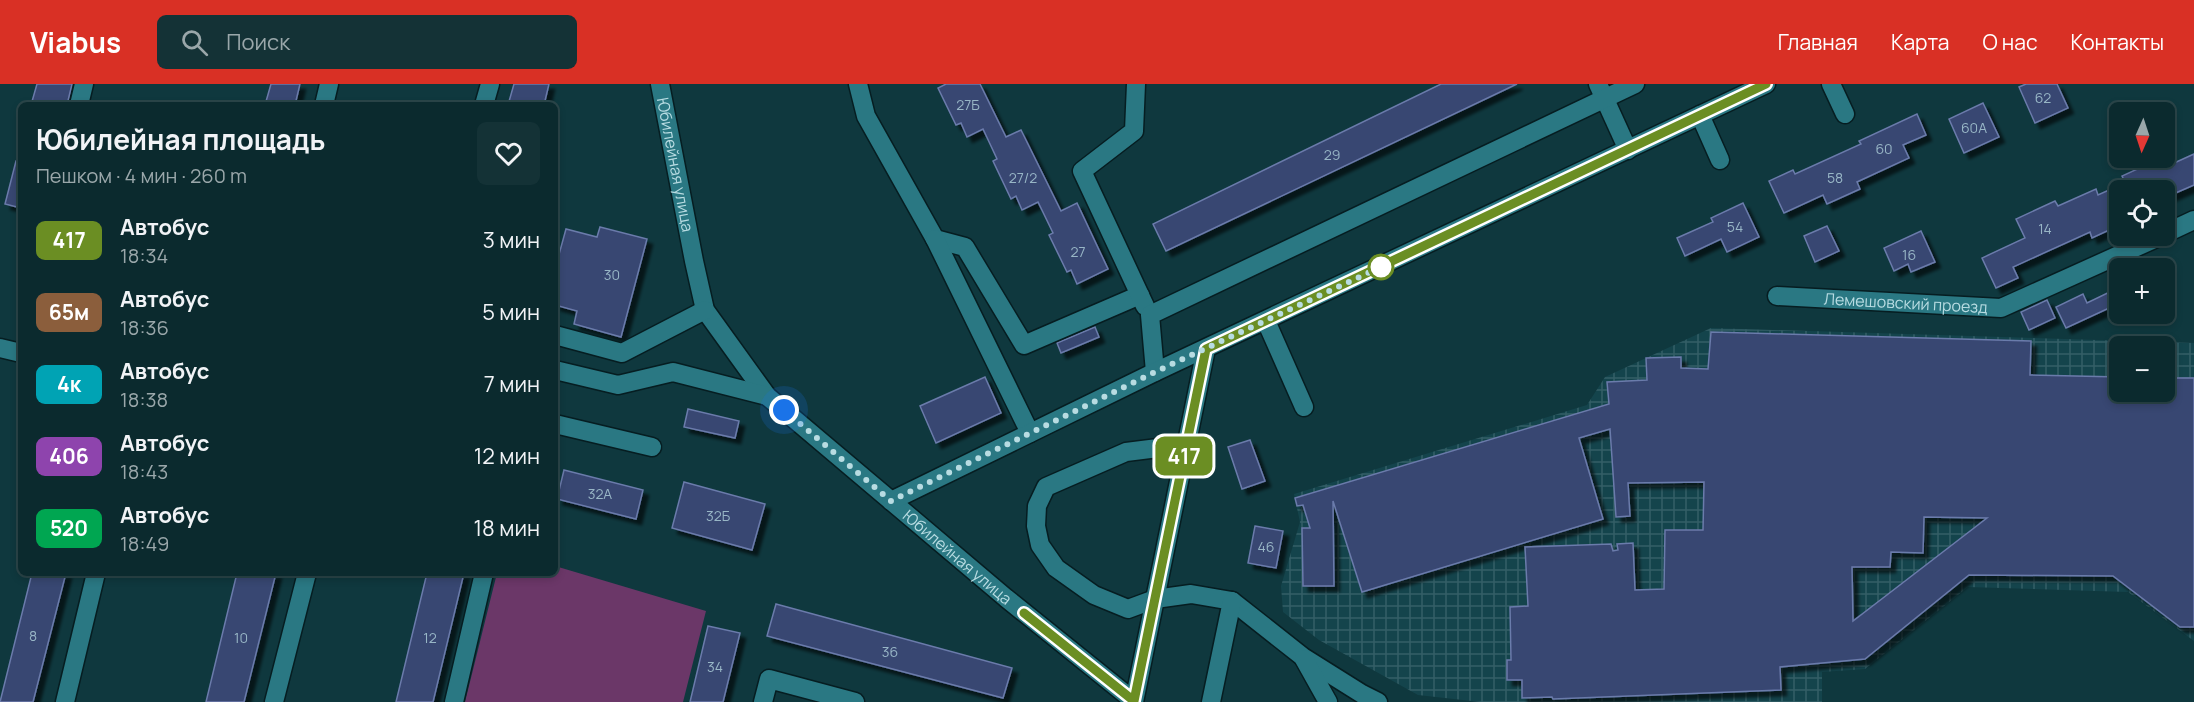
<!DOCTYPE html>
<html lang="ru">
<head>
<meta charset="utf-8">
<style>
  :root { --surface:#0b2a2e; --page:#143236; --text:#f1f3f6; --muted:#9aa7aa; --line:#2b464a; --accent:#d93025 }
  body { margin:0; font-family:Manrope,sans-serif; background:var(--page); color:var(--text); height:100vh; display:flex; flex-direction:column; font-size:22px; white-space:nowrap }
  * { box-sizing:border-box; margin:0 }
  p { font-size:20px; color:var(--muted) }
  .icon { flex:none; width:33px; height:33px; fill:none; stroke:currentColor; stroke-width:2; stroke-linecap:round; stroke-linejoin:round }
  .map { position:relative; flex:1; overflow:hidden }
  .details { position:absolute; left:18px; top:18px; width:540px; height:474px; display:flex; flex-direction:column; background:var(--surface); border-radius:9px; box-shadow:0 3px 9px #0003,0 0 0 2px var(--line) }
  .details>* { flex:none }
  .badge { padding:0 12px; border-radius:9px; font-size:21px; line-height:39px }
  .needle { width:39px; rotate:183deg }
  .controls { position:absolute; left:2109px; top:18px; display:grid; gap:12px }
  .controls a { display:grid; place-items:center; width:66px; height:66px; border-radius:9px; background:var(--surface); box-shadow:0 3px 9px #0003,0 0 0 2px var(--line); font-size:30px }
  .you { position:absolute; width:30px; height:30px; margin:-15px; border:4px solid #fff; border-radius:50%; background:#1a73e8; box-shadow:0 0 0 9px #1a73e833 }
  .map>.badge { position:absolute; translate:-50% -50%; box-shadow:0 0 0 3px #fff }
  .round { display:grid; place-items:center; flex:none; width:63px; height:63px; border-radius:9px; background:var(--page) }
  .headline { display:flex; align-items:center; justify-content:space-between; height:102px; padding:0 18px }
  h1 { font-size:28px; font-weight:700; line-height:45px }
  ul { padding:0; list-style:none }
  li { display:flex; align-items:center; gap:18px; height:72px; padding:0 18px }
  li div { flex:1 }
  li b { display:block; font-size:22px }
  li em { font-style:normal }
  li .badge { min-width:66px; font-weight:700; text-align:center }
  header { display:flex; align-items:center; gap:36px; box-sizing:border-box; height:84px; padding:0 30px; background:var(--accent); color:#fff }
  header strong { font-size:28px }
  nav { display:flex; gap:33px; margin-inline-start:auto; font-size:21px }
  .search { width:420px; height:54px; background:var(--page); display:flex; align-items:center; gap:15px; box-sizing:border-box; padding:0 21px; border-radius:9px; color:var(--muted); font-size:22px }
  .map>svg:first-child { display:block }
  .industrial { fill:url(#industrial-grid); fill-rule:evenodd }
  .green { fill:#6b3768 }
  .building { fill:#384672; stroke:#6b7bab; stroke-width:1.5; fill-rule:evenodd; filter:url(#shadow) }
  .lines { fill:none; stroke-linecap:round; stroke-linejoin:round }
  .minor-casing { stroke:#061d21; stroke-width:21 }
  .minor { stroke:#2a7883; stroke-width:18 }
  .line-casing { stroke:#fff; stroke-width:14 }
  .line { stroke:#6b8e23; stroke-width:9 }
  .walk { stroke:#b8dce2; stroke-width:6; stroke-dasharray:0 10.8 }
  .stop-dot { fill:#fff; stroke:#6b8e23; stroke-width:3 }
  .labels { text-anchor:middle; stroke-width:4.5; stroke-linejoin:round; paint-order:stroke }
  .number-label { font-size:14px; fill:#98b6c6 }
  .street-label { font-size:16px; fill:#b8dce2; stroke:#0f383e }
</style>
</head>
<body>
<header>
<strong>Viabus</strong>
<div class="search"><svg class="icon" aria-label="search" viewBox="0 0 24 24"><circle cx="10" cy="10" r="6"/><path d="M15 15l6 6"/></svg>Поиск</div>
<nav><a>Главная</a><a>Карта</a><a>О нас</a><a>Контакты</a></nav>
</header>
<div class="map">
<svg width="2194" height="618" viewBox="0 0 2194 618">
  <defs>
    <pattern id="industrial-grid" width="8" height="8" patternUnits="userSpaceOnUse" patternTransform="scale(1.5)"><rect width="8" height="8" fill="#14444c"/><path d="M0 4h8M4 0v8" fill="none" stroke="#345e66"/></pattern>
    <filter id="shadow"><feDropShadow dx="5.5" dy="5.5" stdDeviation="1.5" flood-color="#0009"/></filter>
  </defs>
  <rect width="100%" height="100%" fill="#0f383e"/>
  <path class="industrial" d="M1711,244L2194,259V557L2128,508L1968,503L1865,585L1822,588V618H1481L1418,611L1319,556L1283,528L1281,502L1300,438L1294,410L1587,321L1605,293ZM2120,262H2164V308H2120Z"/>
  <path class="green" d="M555,482L706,527L683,618H465L497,489H555Z"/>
  <g class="building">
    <path d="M37,0H72L67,21H31Z"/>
    <path d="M271,0H300L295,21H265Z"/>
    <path d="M514,0H549L544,21H508Z"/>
    <path d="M946,0H980L1006,53L1021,46L1061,127L1077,119L1108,185L1077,200L1071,186L1067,188L1049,151L1053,149L1038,118L1022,126L1016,112L1011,115L993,77L997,75L983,45L967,53L961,39L956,41L938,4Z"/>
    <path d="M1441,0H1517L1166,167L1153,140Z"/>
    <path d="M2026,0H2057L2068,24L2035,39L2019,3Z"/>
    <path d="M1983,19L1999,53L1964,69L1949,35Z"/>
    <path d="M1917,30L1926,51L1903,61L1909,74L1857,98L1860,105L1827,120L1823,111L1784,129L1769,97L1793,86L1795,90L1861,60L1859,57Z"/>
    <path d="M2194,70V101L2164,114V106H2129L2122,92L2157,76L2161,85Z"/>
    <path d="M16,77H21V124L5,120Z"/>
    <path d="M2096,105L2098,111L2109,106L2120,128V141L2092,154L2090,148L2013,183L2018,194L1996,204L1982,174L2025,154L2016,135L2055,117L2058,122Z"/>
    <path d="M1743,119L1759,153L1727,168L1721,155L1685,172L1677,154L1713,138L1711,134Z"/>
    <path d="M1827,142L1839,167L1815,178L1804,152Z"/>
    <path d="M600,143L647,155L621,253L574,240L577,227L555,221V185L566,145L597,153Z"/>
    <path d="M1921,147L1935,178L1911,188L1908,180L1894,187L1884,164Z"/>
    <path d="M2120,203V219L2066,244L2056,223L2083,210L2087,219Z"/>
    <path d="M2047,216L2055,234L2029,246L2021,228Z"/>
    <path d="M1095,243L1099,253L1061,269L1057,259Z"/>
    <path d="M1711,248L2031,257L2030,291L2120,293V308H2164V294H2194V543H2180L2113,492L1969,491L1865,575L1780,583L1781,606L1553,615L1552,613L1522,614V596H1507V576H1511L1510,523L1528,522L1525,463L1611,460L1613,467L1618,466L1617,460L1633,459L1635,506L1664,505L1665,446H1703L1704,398L1628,399L1630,432L1616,433L1610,345L1579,354L1603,435L1362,508L1333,417L1334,502H1303L1302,444H1310L1303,421L1297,422L1295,414L1609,320L1607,298L1647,296L1646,274L1681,273V284L1708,285ZM1924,433L1987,434L1853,537L1852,483H1890L1891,468L1923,469Z"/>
    <path d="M985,293L1001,329L936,359L920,322Z"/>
    <path d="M688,325L739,337L735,354L684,343Z"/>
    <path d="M1250,356L1265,397L1242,405L1228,363Z"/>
    <path d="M564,386L643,406L636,435L557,415Z"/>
    <path d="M684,398L765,420L752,466L672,444Z"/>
    <path d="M1255,442L1283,447L1276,484L1248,479Z"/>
    <path d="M32,489H66L33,618H0Z"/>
    <path d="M237,489H276L244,618H206Z"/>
    <path d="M427,489H464L433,618H396Z"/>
    <path d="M776,520L1012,584L1003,614L767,552Z"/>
    <path d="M708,542L740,549L723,618H690Z"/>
  </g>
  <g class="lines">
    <g class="minor-casing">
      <g id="minor">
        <path id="s1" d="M660,0L694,177L705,226L767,312L1006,514L1134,617"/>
        <path d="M858,0L866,32L935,155L965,163L1024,261L1140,211"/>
        <path d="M1136,0L1134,47L1082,87L1145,222"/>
        <path d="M1598,0L1628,66"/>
        <path d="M1831,0L1845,30"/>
        <path d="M79,21L84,0"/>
        <path d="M324,21L329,0"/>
        <path d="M484,21L490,0"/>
        <path d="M1700,31L1720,76"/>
        <path d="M2164,150L2194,136"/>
        <path d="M935,155L1030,349"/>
        <path id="s2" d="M1777,212L2001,224L2161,152"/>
        <path d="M1266,237L1304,323"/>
        <path d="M555,251L622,269L705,226"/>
        <path d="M0,264L21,269"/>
        <path d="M555,286L618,301L673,288L767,312"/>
        <path d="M1155,288L1150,231L1635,0"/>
        <path d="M555,340L652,363"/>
        <path d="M1184,369L1158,364L1126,368L1046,403L1037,422L1036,442L1040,461L1056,484L1094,511L1128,525L1155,515L1191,510L1232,517L1303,573L1362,610L1378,618"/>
        <path d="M891,417L1155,288L1766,0"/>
        <path d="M1304,575L1328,618"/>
        <path d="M65,618L96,489"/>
        <path d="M274,618L307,489"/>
        <path d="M454,618L484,489"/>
        <path d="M763,618L769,595L855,618"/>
        <path d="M1134,618L1206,265"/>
        <path d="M1211,618L1232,517"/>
      </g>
    </g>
    <use href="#minor" class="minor"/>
  </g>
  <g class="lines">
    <g class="line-casing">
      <path id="line" d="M1024,529L1134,617L1206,265L1766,0"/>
    </g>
    <use href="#line" class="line"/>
    <path class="walk" d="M784,326L891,417L1155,288L1381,183"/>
  </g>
  <circle class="stop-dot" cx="1381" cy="183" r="12"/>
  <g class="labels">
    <g class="number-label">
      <text x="2043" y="19">62</text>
      <text x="968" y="26">27Б</text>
      <text x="1974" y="49">60А</text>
      <text x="1884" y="70">60</text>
      <text x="1332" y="76">29</text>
      <text x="1023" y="99">27/2</text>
      <text x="1835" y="99">58</text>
      <text x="1735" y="148">54</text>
      <text x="2045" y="150">14</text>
      <text x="1078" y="173">27</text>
      <text x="1909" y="176">16</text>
      <text x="612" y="196">30</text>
      <text x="600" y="415">32А</text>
      <text x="718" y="437">32Б</text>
      <text x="1266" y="468">46</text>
      <text x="33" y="557">8</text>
      <text x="241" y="559">10</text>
      <text x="430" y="559">12</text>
      <text x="890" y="573">36</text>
      <text x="715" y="588">34</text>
    </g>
    <g class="street-label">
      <text dy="6" stroke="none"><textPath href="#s1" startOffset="82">Юбилейная улица</textPath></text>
      <text dy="6" stroke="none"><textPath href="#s2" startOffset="129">Лемешовский проезд</textPath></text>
      <text dy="6" stroke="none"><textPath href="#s1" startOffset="586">Юбилейная улица</textPath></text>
    </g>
  </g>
</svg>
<div class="controls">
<a><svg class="needle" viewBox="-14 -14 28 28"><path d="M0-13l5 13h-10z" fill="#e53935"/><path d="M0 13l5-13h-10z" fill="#9aa7aa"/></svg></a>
<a><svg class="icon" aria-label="locate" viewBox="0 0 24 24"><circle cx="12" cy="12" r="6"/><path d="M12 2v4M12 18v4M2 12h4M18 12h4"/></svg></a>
<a>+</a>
<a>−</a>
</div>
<div class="you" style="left:784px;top:326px"></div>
<b class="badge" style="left:1184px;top:372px;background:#6b8e23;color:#fff">417</b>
<section class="details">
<div class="headline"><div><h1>Юбилейная площадь</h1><p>Пешком · 4 мин · 260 m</p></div><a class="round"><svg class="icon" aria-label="heart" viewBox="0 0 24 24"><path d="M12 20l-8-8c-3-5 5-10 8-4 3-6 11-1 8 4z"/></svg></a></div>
<ul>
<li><span class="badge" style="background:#6b8e23;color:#fff">417</span><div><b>Автобус</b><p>18:34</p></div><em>3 мин</em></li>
<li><span class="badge" style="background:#8b5e3c;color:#fff">65м</span><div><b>Автобус</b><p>18:36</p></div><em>5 мин</em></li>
<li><span class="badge" style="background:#00a3b4;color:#fff">4к</span><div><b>Автобус</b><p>18:38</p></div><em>7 мин</em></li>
<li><span class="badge" style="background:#8e44ad;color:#fff">406</span><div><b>Автобус</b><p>18:43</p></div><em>12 мин</em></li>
<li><span class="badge" style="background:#00a651;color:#fff">520</span><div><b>Автобус</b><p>18:49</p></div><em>18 мин</em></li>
</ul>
</section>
</div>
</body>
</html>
